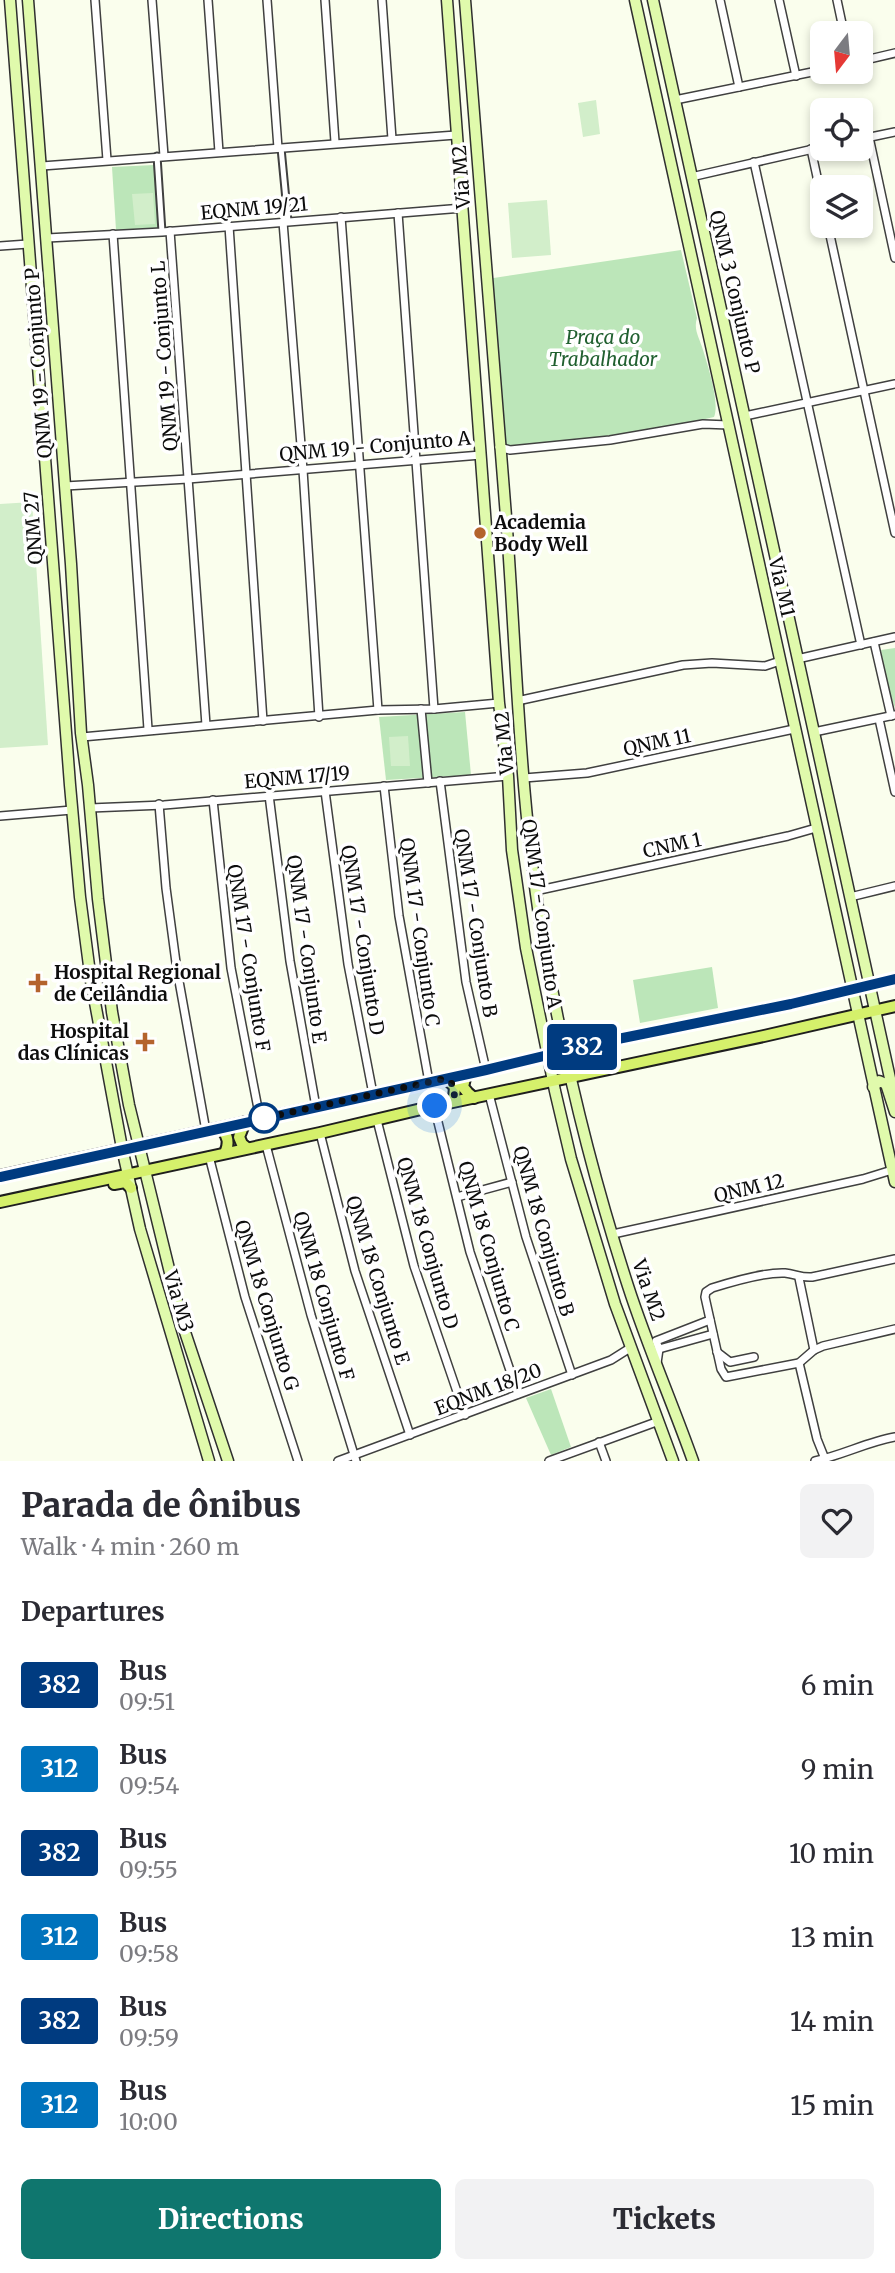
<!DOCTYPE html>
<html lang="en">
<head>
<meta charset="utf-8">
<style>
  :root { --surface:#fff; --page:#f2f2f3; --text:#2b2b33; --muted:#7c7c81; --accent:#0f766e }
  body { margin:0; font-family:Merriweather,serif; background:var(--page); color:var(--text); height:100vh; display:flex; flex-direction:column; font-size:26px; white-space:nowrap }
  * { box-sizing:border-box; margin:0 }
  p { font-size:23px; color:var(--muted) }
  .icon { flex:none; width:38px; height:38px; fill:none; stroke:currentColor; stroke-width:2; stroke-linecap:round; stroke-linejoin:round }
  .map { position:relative; height:1461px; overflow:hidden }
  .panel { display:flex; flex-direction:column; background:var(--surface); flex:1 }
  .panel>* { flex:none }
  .badge { padding:0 14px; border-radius:5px; font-size:24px; line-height:46px }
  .needle { width:46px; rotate:196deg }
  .fabs { position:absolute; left:810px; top:21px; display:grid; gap:14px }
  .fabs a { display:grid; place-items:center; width:63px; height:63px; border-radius:10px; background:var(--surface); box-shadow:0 4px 10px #0003; font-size:35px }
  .you { position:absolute; width:35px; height:35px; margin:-18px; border:5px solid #fff; border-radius:50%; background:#1a73e8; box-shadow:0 0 0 10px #1a73e833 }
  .map>.badge { position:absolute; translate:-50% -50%; box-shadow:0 0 0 4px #fff }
  h2 { padding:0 21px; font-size:26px; line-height:63px }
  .round { display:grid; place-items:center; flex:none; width:74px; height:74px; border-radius:10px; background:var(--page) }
  .overview { display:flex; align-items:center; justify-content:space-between; height:119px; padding:0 21px }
  h1 { font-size:33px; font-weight:800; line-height:52px }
  .button { display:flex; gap:14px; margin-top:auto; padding:14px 21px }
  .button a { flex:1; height:80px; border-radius:10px; background:var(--accent); color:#fff; font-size:28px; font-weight:800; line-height:80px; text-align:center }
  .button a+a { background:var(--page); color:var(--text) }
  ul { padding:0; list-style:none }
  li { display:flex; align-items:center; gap:21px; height:84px; padding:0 21px }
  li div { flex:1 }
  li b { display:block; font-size:26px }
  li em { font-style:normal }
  li .badge { min-width:77px; font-weight:700; text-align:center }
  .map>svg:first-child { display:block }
  .green { fill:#bce6b9 }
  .pitch { fill:#d2eeca }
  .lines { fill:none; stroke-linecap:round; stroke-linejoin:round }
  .pedestrian-casing { stroke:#404040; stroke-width:9 }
  .minor-casing { stroke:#404040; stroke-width:10 }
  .secondary-casing { stroke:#2f2f2f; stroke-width:13 }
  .primary-casing { stroke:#1e1e1e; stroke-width:14 }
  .pedestrian { stroke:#fff; stroke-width:5 }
  .minor { stroke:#fff; stroke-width:7 }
  .secondary { stroke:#e0faac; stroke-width:10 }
  .primary { stroke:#d5f06b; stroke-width:10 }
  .line-casing { stroke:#fff; stroke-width:16 }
  .line { stroke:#003b80; stroke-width:10 }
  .walk { stroke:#0d0d0d; stroke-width:7; stroke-dasharray:0 12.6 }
  .poi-dot { fill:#b4632d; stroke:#fff; stroke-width:2.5 }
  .stop-dot { fill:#fff; stroke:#003b80; stroke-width:3.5 }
  .labels { text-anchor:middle; stroke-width:7; stroke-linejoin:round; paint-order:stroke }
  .street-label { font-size:19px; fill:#0d0d0d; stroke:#fff }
  .park-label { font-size:19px; font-style:italic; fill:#216030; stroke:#fff }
  .poi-label { font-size:19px; font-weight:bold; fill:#0d0d0d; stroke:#fff; text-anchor:start }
</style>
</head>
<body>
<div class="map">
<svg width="895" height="1461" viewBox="0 0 895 1461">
  <rect width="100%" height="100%" fill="#fafeed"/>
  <g class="green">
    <path d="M154,165L158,228L116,230L112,167Z"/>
    <path d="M681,250L697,318C693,330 700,339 703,350C708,366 720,403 714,417L666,428L506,449L502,447L487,279Z"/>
    <path d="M895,648V708L886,681L881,650Z"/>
    <path d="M465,712L471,775L386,780L379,717Z"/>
    <path d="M712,967L718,1008L640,1023L633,980Z"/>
    <path d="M551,1389L571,1447L551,1455L526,1398Z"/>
  </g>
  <g class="pitch">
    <path d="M596,100L600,134L583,137L578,103Z"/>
    <path d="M153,193L155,224L135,225L132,194Z"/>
    <path d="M547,200L551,255L512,258L508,203Z"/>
    <path d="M32,502L48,745L0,748V504Z"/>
    <path d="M408,736L410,766H391L389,737Z"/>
  </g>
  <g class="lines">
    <g class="pedestrian-casing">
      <g id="pedestrian">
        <path d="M281,148L288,221"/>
        <path d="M157,156L162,232"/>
      </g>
    </g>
    <g class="minor-casing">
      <g id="minor">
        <path d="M95,0L107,160"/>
        <path d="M152,0L164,156"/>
        <path d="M208,0L219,152"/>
        <path d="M267,0L278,148"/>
        <path d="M325,0L335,142"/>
        <path d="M382,0L392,139"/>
        <path d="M720,0L739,87"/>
        <path d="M779,0L796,76"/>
        <path d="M837,0L844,33"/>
        <path d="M861,61L895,53"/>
        <path d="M675,100L822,70"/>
        <path d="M869,137L895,258"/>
        <path d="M861,139L895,132"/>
        <path d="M811,149L822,200"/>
        <path d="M754,162L861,645"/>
        <path d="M42,166L456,135"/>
        <path d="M691,177L822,147"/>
        <path d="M398,213L434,709"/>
        <path d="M341,217L378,710"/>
        <path d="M283,222L303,470L319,717"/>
        <path d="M229,226L263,721"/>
        <path d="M828,226L895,533"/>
        <path d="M170,231L206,725"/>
        <path d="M113,234L148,729"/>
        <path d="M47,238L162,232L463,208"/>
        <path d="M0,246L28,244"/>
        <path d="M745,416L895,384"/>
        <path d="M499,447L510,450L610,440L703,424L729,425"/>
        <path d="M65,486L188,479L481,455"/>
        <path d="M874,642L891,716"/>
        <path d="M797,659L895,637"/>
        <path d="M517,701L683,665L712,663L765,666L780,661"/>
        <path d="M421,709L428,783"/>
        <path d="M879,719L895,792"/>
        <path d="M814,732L895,715"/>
        <path d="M82,737L378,710L434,709L499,703"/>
        <path d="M524,778L587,773L794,729"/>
        <path d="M440,781L466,982L486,1070"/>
        <path d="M384,786L399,916L429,1082"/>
        <path d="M325,791L348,964L373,1094"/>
        <path d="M269,795L290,961L316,1107"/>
        <path d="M213,800L231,968L260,1119"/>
        <path d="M159,804L166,888L177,970L206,1131"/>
        <path d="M90,808L164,805L508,776"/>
        <path d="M0,816L72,810"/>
        <path d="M535,891L788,836L816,828"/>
        <path d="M850,897L895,886"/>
        <path d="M489,1094L526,1237L572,1375"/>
        <path d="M434,1106L470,1252L518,1394"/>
        <path d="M377,1120L414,1266L465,1415"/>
        <path d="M320,1133L355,1271L410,1435"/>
        <path d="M266,1145L311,1315L356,1461"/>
        <path d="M209,1156L245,1297L298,1461"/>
        <path d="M457,1197L512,1182"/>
        <path d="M613,1234L863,1179L892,1170"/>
        <path d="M895,1259L812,1277C802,1278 795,1274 785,1273C765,1272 731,1282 712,1288L706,1292L705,1297L721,1369L726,1377L799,1363L814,1350L823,1346L895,1329"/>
        <path d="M799,1278L814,1350"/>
        <path d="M659,1349L713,1334"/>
        <path d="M717,1352L730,1362L754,1357"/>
        <path d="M657,1363L659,1349L656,1341L710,1320"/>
        <path d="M799,1363L817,1439L825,1459"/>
        <path d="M599,1442L606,1461"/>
        <path d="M338,1461L611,1360L630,1348"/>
        <path d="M549,1461L659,1421"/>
        <path d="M815,1461C843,1455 867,1442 895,1437"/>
      </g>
    </g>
    <g class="secondary-casing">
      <g id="secondary">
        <path d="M10,0L70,785L80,897L91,981L122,1148L140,1229L209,1461"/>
        <path d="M28,0L71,564L81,733L88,785L98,899L112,1012L129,1105L183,1326L228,1461"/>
        <path d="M447,0L499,703L508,776L512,850L526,948L555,1091L571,1159L615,1304L673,1461"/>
        <path d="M465,0C479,176 493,353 507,529C517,668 520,808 544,945C564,1060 592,1175 628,1286C647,1345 672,1402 693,1461"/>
        <path d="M635,0L895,1182"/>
        <path d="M653,0L895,1101"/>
        <path d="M873,1087L879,1081L886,1084L895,1112"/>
      </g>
    </g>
    <g class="primary-casing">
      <g id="primary">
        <path d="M466,1074L463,1087L468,1093L474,1098"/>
        <path d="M443,1079L448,1080L455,1087L454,1098L448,1103"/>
        <path d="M245,1122L239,1137L242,1144L247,1148"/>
        <path d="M216,1129L222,1130C229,1137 229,1144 225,1153"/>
        <path d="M0,1176L486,1070L598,1043L791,1004L895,979"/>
        <path d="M114,1184L125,1182L131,1188"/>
        <path d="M0,1202L320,1133L434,1106L764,1036L895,1006"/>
      </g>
    </g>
    <use href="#pedestrian" class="pedestrian"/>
    <use href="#minor" class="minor"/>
    <use href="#secondary" class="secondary"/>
    <use href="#primary" class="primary"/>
  </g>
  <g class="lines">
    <g class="line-casing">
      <path id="line" d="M0,1177L486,1070L598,1043L791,1004L895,979"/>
    </g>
    <use href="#line" class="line"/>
    <path class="walk" d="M264,1118L260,1119L443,1079L448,1080L455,1087L454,1098L447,1103L435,1106"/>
  </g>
  <g class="poi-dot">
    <circle cx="480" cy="533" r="7"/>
    <path d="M34.5 972.5h7v7h7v7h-7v7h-7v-7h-7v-7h7z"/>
    <path d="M141.5 1031.5h7v7h7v7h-7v7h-7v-7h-7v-7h7z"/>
  </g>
  <circle class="stop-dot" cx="264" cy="1118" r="14"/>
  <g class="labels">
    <g class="street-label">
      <text transform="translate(461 177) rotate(-94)" y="7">Via M2</text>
      <text transform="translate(254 208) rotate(-5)" y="7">EQNM 19/21</text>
      <text transform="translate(735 292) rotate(77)" y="7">QNM 3 Conjunto P</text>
      <text transform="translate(164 356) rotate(-94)" y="7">QNM 19 - Conjunto L</text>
      <text transform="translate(38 363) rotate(-94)" y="7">QNM 19 - Conjunto P</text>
      <text transform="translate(375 446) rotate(-5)" y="7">QNM 19 - Conjunto A</text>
      <text transform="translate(33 528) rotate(-94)" y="7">QNM 27</text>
      <text transform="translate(782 587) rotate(77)" y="7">Via M1</text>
      <text transform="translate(657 742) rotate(-12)" y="7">QNM 11</text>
      <text transform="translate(504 743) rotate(-95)" y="7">Via M2</text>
      <text transform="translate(297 777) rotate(-5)" y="7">EQNM 17/19</text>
      <text transform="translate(672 845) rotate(-12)" y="7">CNM 1</text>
      <text transform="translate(542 914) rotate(82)" y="7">QNM 17 - Conjunto A</text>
      <text transform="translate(476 923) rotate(81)" y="7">QNM 17 - Conjunto B</text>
      <text transform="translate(420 932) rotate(82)" y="7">QNM 17 - Conjunto C</text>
      <text transform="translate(363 940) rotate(81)" y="7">QNM 17 - Conjunto D</text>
      <text transform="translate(307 949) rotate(82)" y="7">QNM 17 - Conjunto E</text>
      <text transform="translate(249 958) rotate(81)" y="7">QNM 17 - Conjunto F</text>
      <text transform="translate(749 1188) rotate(-13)" y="7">QNM 12</text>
      <text transform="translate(544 1231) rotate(74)" y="7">QNM 18 Conjunto B</text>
      <text transform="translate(428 1243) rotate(74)" y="7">QNM 18 Conjunto D</text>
      <text transform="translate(489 1246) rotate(74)" y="7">QNM 18 Conjunto C</text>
      <text transform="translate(378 1280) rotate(73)" y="7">QNM 18 Conjunto E</text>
      <text transform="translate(649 1290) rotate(71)" y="7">Via M2</text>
      <text transform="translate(324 1296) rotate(74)" y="7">QNM 18 Conjunto F</text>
      <text transform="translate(179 1301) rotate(74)" y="7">Via M3</text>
      <text transform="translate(267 1305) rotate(73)" y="7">QNM 18 Conjunto G</text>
      <text transform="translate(488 1389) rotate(-21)" y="7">EQNM 18/20</text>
    </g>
    <g class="park-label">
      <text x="603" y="344">Praça do<tspan x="603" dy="22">Trabalhador</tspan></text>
    </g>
    <g class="poi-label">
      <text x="494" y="529">Academia<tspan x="494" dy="22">Body Well</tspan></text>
      <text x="54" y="979">Hospital Regional<tspan x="54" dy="22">de Ceilândia</tspan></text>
      <text x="129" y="1038" text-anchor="end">Hospital<tspan x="129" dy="22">das Clínicas</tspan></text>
    </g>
  </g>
</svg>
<div class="fabs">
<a><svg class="needle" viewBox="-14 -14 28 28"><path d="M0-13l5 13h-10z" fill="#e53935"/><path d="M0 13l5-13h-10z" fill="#7c7c81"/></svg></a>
<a><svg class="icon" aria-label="locate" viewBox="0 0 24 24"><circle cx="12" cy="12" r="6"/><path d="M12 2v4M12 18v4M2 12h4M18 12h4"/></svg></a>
<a><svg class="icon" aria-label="layers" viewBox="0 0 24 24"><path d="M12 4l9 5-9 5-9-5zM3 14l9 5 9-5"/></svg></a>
</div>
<div class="you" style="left:435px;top:1106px"></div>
<b class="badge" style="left:582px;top:1047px;background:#003b80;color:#fff">382</b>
</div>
<section class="panel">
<div class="overview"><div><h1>Parada de ônibus</h1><p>Walk · 4 min · 260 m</p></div><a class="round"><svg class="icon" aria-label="heart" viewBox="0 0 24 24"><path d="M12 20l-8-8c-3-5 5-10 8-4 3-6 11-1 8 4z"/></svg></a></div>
<h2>Departures</h2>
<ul>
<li><span class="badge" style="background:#003b80;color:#fff">382</span><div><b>Bus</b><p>09:51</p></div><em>6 min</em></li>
<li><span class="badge" style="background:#0072bc;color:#fff">312</span><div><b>Bus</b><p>09:54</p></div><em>9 min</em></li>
<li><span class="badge" style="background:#003b80;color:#fff">382</span><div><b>Bus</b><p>09:55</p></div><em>10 min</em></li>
<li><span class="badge" style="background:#0072bc;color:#fff">312</span><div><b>Bus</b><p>09:58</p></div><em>13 min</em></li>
<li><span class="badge" style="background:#003b80;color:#fff">382</span><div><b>Bus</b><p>09:59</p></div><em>14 min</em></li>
<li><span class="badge" style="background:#0072bc;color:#fff">312</span><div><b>Bus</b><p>10:00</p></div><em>15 min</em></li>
</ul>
<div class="button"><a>Directions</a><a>Tickets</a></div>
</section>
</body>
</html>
